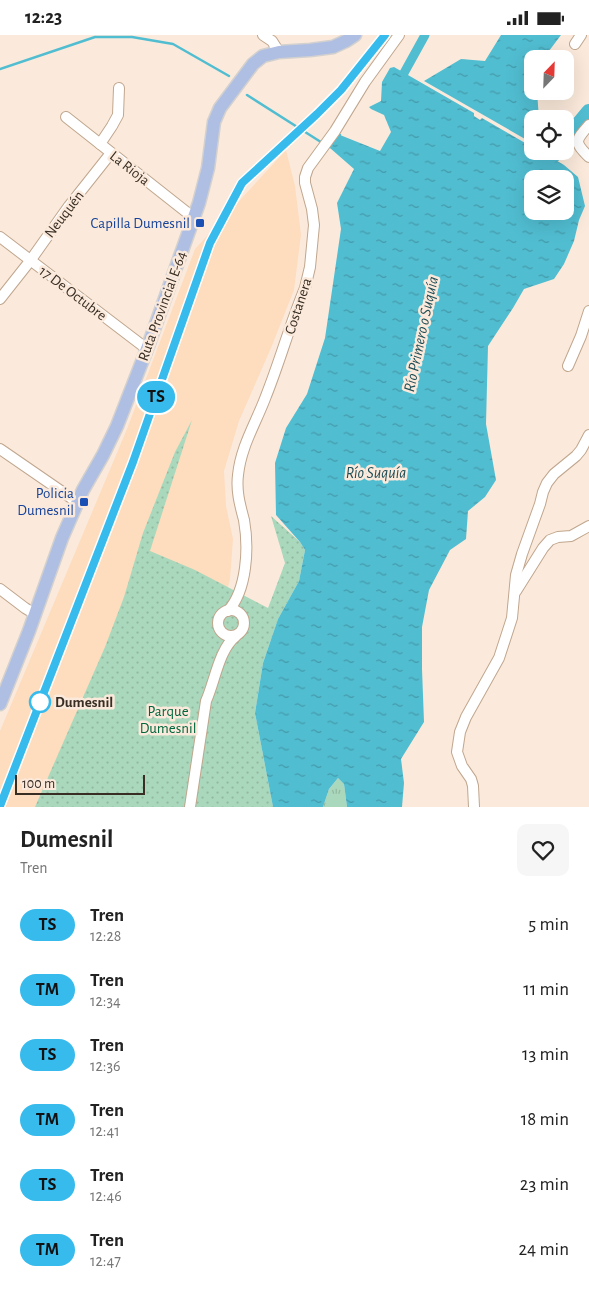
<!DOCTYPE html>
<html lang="es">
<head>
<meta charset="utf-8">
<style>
  :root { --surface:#fff; --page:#f6f6f6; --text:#222; --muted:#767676 }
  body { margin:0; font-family:"Alegreya Sans",sans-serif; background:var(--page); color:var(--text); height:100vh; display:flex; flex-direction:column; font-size:19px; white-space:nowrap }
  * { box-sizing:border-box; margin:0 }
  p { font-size:16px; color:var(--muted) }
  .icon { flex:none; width:28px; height:28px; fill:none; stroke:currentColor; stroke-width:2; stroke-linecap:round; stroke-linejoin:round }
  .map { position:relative; height:772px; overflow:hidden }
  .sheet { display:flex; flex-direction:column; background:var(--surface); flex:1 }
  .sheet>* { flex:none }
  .badge { padding:0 10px; border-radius:16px; font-size:18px; line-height:32px }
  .needle { width:32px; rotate:23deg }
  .buttons { position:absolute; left:524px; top:15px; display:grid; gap:10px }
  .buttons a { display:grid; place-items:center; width:50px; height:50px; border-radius:10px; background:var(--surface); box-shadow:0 5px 20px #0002; font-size:25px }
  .scale { position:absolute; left:15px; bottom:12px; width:130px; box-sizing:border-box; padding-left:5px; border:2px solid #392e24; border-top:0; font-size:14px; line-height:18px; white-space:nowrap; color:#392e24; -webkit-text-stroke:4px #fbeadb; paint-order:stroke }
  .map>.badge { position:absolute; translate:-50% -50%; box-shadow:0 0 0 2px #fff }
  .round { display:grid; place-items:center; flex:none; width:52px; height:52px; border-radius:10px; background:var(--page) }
  .headline { display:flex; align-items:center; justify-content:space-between; height:85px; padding:0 20px }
  h1 { font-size:24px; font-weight:700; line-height:38px }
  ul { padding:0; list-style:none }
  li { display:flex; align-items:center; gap:15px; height:65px; padding:0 20px }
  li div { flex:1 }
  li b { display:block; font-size:19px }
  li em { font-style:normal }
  li .badge { min-width:55px; font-weight:700; text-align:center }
  .status { display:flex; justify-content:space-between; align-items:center; height:35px; padding:0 25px; background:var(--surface); direction:ltr }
  .status svg { height:14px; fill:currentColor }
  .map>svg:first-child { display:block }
  .built { fill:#fedcbe }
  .grass { fill:url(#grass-tufts) }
  .park { fill:url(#park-dots) }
  .water { fill:url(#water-ripples); fill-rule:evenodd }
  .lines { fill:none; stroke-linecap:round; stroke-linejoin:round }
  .stream { stroke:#51bdd1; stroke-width:2.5 }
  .canal { stroke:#51bdd1; stroke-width:9 }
  .river { stroke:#51bdd1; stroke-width:16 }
  .minor-casing { stroke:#c0a68e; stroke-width:12 }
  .major-casing { stroke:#d3d1cf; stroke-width:15 }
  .minor { stroke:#fff; stroke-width:10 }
  .major { stroke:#afbee3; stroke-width:12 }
  .rail-casing { stroke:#5a4e43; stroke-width:4.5 }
  .rail { stroke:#fbeadb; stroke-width:2.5; stroke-dasharray:8; stroke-linecap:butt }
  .line-casing { stroke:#fff; stroke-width:11 }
  .line { stroke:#37bbed; stroke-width:8 }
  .transit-dot { fill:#1a4fb4; stroke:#fbeadb; stroke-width:2 }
  .stop-dot { fill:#fff; stroke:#37bbed; stroke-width:2.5 }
  .labels { text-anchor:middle; stroke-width:5; stroke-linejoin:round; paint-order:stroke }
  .street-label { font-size:15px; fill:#392e24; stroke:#fbeadb }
  .transit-label { font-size:15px; fill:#164399; stroke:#fbeadb; text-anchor:end }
  .stop-label { font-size:15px; font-weight:bold; fill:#392e24; stroke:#fbeadb; text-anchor:start }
  .park-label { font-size:15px; fill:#00663e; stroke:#fbeadb }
  .water-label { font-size:16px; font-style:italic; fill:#1e4d56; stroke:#fbeadb }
</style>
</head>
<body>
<div class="status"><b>12:23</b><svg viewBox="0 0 49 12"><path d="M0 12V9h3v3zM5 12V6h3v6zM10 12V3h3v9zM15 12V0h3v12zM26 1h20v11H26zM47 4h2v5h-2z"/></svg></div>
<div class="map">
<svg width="589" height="772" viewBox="0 0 589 772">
  <defs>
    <pattern id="grass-tufts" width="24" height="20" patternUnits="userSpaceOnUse" patternTransform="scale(1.25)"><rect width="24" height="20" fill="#aad8bc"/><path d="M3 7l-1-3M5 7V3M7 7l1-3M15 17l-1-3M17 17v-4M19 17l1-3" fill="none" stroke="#93baa1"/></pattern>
    <pattern id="park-dots" width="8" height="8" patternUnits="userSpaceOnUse" patternTransform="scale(1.25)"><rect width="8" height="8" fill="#aad8bc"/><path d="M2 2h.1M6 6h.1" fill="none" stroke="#93baa1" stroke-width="1.8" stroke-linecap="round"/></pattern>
    <pattern id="water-ripples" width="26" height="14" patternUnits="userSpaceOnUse" patternTransform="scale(1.25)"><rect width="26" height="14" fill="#51bdd1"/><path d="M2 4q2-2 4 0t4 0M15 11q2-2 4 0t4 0" fill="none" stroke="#449aa9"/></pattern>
  </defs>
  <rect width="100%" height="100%" fill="#fbeadb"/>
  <path class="built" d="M286,115L295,151L301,200L294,255L271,313L239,386L224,436L226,471L233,504L230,544L174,772H0V696L127,394L195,214Z"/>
  <path class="grass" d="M338,743L344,749L347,772H323L329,754Z"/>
  <path class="park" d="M192,385L150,516L195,535L268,573L285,528L271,481L300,507L305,515L299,546L278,584L263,628L255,678L273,772H35L105,612L124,562L143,498L175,417Z"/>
  <g class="water">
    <path d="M501,0H561L543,24H532V56H537L539,84H532V108L424,46L461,24L485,26Z"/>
    <path d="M394,32L474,78V81L480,85L482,83L532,112V116H540L564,130L578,142L585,171L579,185L574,206L564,229L554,244L524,254L513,273L488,311L486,389L496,445L485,462L468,476L466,504L450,515L429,555L422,592V634L424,687L401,724L404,748L402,772H347L344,749L338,743L329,754L323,772H273L255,678L263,628L278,584L299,546L305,515L300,507L276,480L275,428L286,393L307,359L325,303L341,194L337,168L354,134L330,113L340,100L380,116L391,97L384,80L371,74L369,72L381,66L382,47L390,33ZM532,144H565V176H532Z"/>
  </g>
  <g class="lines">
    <g class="stream">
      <path d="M0,34L95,2H132L173,9L229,41"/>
      <path d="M247,60L324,109"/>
      <path d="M330,112L340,100"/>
    </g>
    <path class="canal" d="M404,38L425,0"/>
    <g class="river">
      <path d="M565,106L589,77"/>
      <path d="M554,119L556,116"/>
    </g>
    <g class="minor-casing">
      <g id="minor">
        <path d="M263,0L272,6L279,17"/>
        <path d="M575,9L581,0"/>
        <path d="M66,82L194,183"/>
        <path d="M589,90C575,106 574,107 589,122"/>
        <path d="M100,109L112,91L118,80L119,53"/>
        <path d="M0,202L147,314"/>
        <path d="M0,264L30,226L69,171L111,118"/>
        <path d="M568,331L581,301L589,276"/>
        <path d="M0,414L77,467"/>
        <path d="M0,554L25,573L35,579"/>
        <path d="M516,556L543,513L550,505L558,502L571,501L589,491"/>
        <circle cx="231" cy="588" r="13"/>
        <path d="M228,576C247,555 249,513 244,485C240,470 236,456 238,440C241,411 256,388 266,361C280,326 290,289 305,253L310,232L314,190L312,174L305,148V142L308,133L335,96L365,47L399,0"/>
        <path d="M190,772L206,666C215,646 219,614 236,601"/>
        <path d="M474,772L473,751L471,744L462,731L457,717L460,697L466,682L499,623L512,583L516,540L522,519L540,469L543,457L547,448L554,439L576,421L581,415L589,400"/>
      </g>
    </g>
    <g class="major-casing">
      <path id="major" d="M0,669L29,596L62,503L72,480L83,455L103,420L117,391L147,314L199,168L208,133L214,87L220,73L253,29L263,21L279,17L310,15L333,12L346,6L355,0"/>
    </g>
    <use href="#minor" class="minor"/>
    <use href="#major" class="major"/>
    <g class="rail-casing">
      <path id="rail" d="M0,771L133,427L210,208L242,148L317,79L341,55L385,0"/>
    </g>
    <use href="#rail" class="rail"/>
  </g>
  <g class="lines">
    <g class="line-casing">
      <path id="line" d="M0,771L133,427L210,208L242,148L317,79L341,55L385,0"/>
    </g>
    <use href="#line" class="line"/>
  </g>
  <g class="transit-dot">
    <rect x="195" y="183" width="10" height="10" rx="2.5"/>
    <rect x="79" y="462" width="10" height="10" rx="2.5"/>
  </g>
  <circle class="stop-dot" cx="40" cy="667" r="10"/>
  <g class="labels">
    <g class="street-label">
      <text transform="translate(130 133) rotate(38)" y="5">La Rioja</text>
      <text transform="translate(64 179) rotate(-53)" y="5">Neuquén</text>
      <text transform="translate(73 258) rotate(37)" y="5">17 De Octubre</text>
      <text transform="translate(162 271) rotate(-70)" y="5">Ruta Provincial E-64</text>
      <text transform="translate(298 271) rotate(-72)" y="5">Costanera</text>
    </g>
    <g class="transit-label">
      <text x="190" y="193">Capilla Dumesnil</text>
      <text x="74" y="463">Policia<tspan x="74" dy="17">Dumesnil</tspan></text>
    </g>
    <g class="stop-label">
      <text x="55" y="672">Dumesnil</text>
    </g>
    <g class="park-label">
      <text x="168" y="681">Parque<tspan x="168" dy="17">Dumesnil</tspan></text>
    </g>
    <g class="water-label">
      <text transform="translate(420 299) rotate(-78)" y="6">Río Primero o Suquía</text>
      <text x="376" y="443">Río Suquía</text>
    </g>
  </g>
</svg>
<div class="buttons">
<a><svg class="needle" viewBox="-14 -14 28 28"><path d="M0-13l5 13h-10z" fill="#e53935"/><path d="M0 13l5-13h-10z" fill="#767676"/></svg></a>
<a><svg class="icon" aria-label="locate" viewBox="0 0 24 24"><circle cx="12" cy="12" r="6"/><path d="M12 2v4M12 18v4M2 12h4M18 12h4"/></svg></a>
<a><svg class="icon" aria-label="layers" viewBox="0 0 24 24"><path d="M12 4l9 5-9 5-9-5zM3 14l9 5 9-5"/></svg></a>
</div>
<div class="scale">100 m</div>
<b class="badge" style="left:156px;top:362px;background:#37bbed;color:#111">TS</b>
</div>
<section class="sheet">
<div class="headline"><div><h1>Dumesnil</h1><p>Tren</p></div><a class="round"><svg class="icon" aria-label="heart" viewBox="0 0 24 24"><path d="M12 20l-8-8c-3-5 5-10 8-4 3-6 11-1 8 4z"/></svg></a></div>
<ul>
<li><span class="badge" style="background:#37bbed;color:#111">TS</span><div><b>Tren</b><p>12:28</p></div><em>5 min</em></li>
<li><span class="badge" style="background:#37bbed;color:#111">TM</span><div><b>Tren</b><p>12:34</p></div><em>11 min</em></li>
<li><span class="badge" style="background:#37bbed;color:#111">TS</span><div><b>Tren</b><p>12:36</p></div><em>13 min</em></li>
<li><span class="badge" style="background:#37bbed;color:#111">TM</span><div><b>Tren</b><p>12:41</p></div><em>18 min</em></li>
<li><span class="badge" style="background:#37bbed;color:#111">TS</span><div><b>Tren</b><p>12:46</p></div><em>23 min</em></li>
<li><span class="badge" style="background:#37bbed;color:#111">TM</span><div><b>Tren</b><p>12:47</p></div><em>24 min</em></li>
</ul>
</section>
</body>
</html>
